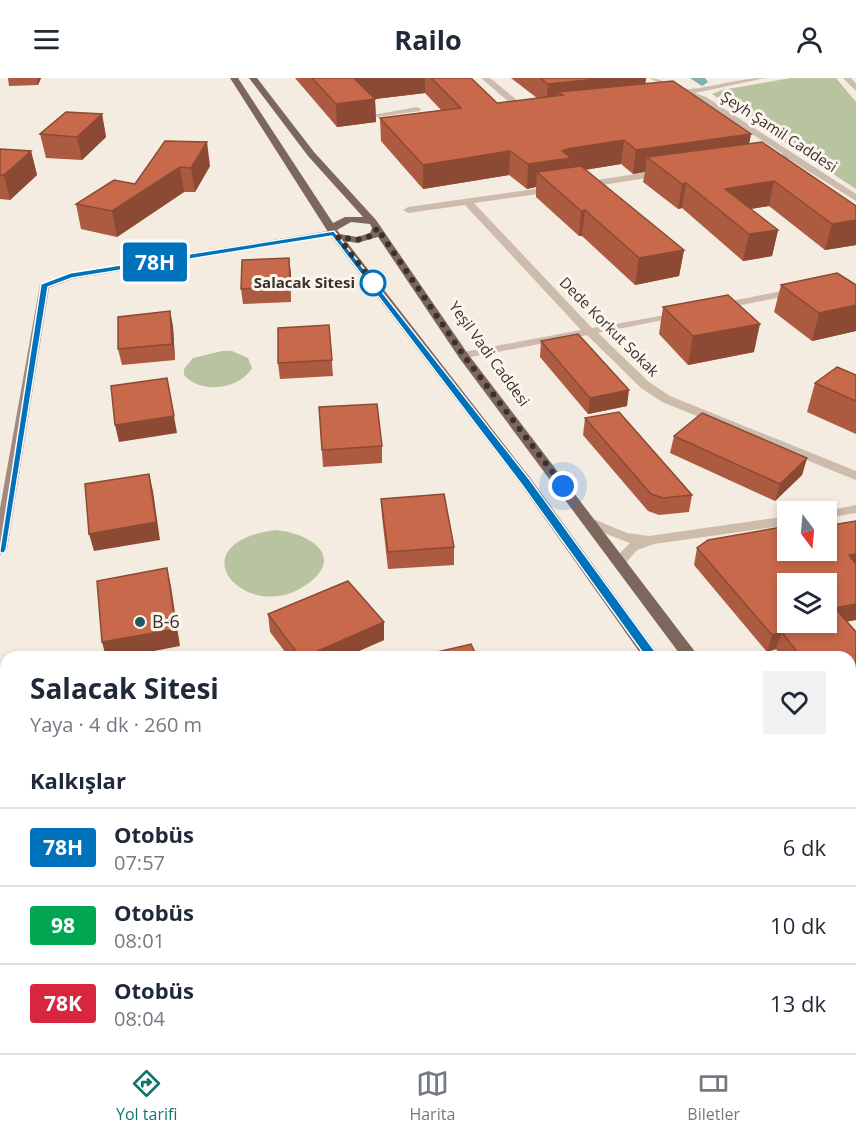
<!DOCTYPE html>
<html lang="tr">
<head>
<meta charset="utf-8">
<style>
  :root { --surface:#fff; --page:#f2f2f3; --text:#1f2937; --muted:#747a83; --line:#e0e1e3; --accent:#0f766e }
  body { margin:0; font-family:"Open Sans",sans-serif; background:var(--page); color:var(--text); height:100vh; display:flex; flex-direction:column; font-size:22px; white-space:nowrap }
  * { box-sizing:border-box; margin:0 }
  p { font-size:20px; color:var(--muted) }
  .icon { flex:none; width:33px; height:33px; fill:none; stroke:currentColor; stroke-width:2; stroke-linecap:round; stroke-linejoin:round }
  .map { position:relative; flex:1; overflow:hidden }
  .drawer { position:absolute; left:0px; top:573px; width:856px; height:402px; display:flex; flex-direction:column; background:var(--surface); border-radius:18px 18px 0 0; box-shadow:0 3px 9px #0003 }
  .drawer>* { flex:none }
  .badge { padding:0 12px; border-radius:4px; font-size:21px; line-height:39px }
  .needle { width:39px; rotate:164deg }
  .controls { position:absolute; left:777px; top:423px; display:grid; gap:12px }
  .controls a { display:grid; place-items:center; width:60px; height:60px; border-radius:0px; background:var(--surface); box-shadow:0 3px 9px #0003; font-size:30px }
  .you { position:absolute; width:30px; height:30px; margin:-15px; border:4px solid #fff; border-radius:50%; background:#1a73e8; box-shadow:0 0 0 9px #1a73e833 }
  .map>.badge { position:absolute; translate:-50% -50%; box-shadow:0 0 0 3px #fff }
  h2 { padding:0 30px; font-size:22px; line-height:54px }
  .round { display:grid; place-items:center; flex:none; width:63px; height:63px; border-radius:0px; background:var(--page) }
  .summary { display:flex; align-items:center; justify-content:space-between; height:102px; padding:0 30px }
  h1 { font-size:28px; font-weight:700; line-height:45px }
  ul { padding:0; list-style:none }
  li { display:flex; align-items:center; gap:18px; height:78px; padding:0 30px; border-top:2px solid var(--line) }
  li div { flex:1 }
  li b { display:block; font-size:22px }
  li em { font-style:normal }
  li .badge { min-width:66px; font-weight:700; text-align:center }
  header { display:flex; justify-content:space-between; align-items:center; height:78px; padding:0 30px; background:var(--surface); font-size:27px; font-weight:700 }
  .menu { display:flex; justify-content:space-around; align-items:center; height:84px; border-top:2px solid var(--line); background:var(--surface); font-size:16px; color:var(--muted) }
  .menu a { display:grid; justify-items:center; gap:3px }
  .menu .on { color:var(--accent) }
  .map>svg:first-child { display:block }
  .green { fill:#b8c4a0 }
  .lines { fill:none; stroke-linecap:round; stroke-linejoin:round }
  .canal { fill:#7fb0b2; fill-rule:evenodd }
  .street { fill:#cdbbac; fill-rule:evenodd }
  .secondary { fill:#a18a7d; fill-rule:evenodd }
  .primary { fill:#7d675c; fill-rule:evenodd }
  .wall { fill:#ac5a40 }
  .shaded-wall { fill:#8c4a34 }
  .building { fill:#c8694b; stroke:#8c4a34; stroke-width:1.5; fill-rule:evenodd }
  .line { fill:#0072bc; stroke:#fff; stroke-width:1.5 }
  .walk { stroke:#3b302b; stroke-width:6; stroke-dasharray:0 10.8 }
  .stop-dot { fill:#fff; stroke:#0072bc; stroke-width:3 }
  .poi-dot { fill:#1f5a5e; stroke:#fbf5ee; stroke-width:2 }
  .labels { text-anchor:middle; stroke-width:6; stroke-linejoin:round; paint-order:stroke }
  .far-street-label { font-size:15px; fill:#3b302b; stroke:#fbf5ee }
  .far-stop-label { font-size:15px; font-weight:bold; fill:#3b302b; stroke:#fbf5ee; text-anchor:end }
  .poi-label { font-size:18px; fill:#3b302b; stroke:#fbf5ee; text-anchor:start }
</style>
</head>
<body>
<header><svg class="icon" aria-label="menu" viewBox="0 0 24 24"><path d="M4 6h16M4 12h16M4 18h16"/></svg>Railo<svg class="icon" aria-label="person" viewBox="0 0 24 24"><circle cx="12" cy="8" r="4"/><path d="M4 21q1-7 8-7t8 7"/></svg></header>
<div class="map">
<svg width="856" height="975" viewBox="0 0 856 975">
  <rect width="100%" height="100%" fill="#f4ebe1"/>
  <g class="green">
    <path d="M791,0H836L856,24V111L712,16L722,12Z"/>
    <path d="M222,273H232L248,280L252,290C239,312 200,316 184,297V291L193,280Z"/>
    <path d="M275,452C304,454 346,475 310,504C250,552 171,467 275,452Z"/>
  </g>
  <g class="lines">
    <path class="canal" d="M690,0H705L708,4L702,8Z"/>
    <g class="street">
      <path d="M481,0H490L523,27L535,32L531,34L517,31Z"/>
      <path d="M649,0C664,0 676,12 690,11C715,9 739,0 765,0L695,15L706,19L856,116V123L789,81L761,83V79L783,76L700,23L685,16L667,19V15L678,13Z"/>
      <path d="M843,0H851L856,6V13Z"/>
      <path d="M417,29L421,31L420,33L377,39L373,37Z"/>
      <path d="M663,92L666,93V97L583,110L578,107L583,104Z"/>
      <path d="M556,108L561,111L559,113L474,125L592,250L683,234V238L598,255L649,304L670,318L856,393V402L662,324L641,310L587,257L460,281L458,278L464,274L581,252L465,127L408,135L403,132L408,129Z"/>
      <path d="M797,210L802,213L801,215L717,232L711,229L717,226Z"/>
      <path d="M856,427V435L826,440V434H821Z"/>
      <path d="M788,438V447L654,466L637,472L624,487L619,488L612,483L630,465L586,448L584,445L591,440L627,455L649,458Z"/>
    </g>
    <path class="secondary" d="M334,152L339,155L338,157L72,201L49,210L7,472L0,477V430L40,206L70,195Z"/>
    <g class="primary">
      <path d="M230,0H238L333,145L345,139H363L308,78L249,0H257L314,74L376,142L468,276L699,579H682L460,281L378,159L357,165L346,163L531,401L660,579H643L521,407L330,157ZM351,144L370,146L372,150L370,155L357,159L340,156L337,152Z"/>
      <path d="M850,785L856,787V809L850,807Z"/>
      <path d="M850,855L856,857V882L850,880Z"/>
    </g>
  </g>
  <g class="wall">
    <path d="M8,0H41L38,7L9,8Z"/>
    <path d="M295,0H471L497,25L537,20L511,0H646L645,6L751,56L749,66L856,128V167L825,172L769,128L751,131L778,152L772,178L743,183L682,130L678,131L643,104L645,94L633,96L621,86L585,92L684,172L679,198L635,207L582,158H579L536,119V109L527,111L509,97L423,111L381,63L380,40L441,32L425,15L375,21L376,44L337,49Z"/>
    <path d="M102,36L106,59L82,82L46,80L40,56Z"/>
    <path d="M165,63L210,88L195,114H184L117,159L81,151L76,126L135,106Z"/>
    <path d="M0,71L31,73L37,97L10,122L0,121Z"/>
    <path d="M289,180L291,224L243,226L241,211Z"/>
    <path d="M781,207H856V253L812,263L774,234Z"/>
    <path d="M663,229L754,274L688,287L659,256Z"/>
    <path d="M170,233L173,249L175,282L122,287L118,271Z"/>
    <path d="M329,247L333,298L280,301L278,285Z"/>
    <path d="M541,263L627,328L588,336L540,279Z"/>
    <path d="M856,297V356L807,334L815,305Z"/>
    <path d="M319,329L382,368V385L323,389Z"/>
    <path d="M585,340L692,417L689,434L659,437L648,433L583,357Z"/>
    <path d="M674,358L807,380L802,397L775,423L670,375Z"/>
    <path d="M381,421L454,469V487L388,491L382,438Z"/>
    <path d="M856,443V542L847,543L856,554V667L850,668V579H782L776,571L767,574L694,487L697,470L788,472Z"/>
    <path d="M268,536L384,544V562L345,579H289L270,554Z"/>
    <path d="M487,969H639L642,975H490Z"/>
  </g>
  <g class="shaded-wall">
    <path d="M37,0H41L38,7Z"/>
    <path d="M367,0H425V15L375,21L376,44L337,49L336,26L355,1Z"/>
    <path d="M607,0H646L645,9L563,17L558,14L557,27L546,28L548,6Z"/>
    <path d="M102,36L106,59L82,82L77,59Z"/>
    <path d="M751,56L746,80L647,79L645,94L633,96L636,72Z"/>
    <path d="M624,62L621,86L570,94H537L536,109L527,111L528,86L567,71Z"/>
    <path d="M207,64L210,88L195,114L191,90Z"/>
    <path d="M31,73L37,97L10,122L4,97Z"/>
    <path d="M510,73L509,97L423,111V87Z"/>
    <path d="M180,89L184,114L117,159L112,133Z"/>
    <path d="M774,103L769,128L723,135L725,111Z"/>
    <path d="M686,105L682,130L678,131L682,106Z"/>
    <path d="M585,132L582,158H579L581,133Z"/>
    <path d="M856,142V167L825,172L832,146Z"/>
    <path d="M778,152L772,178L743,183L749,156Z"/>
    <path d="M684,172L679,198L635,207L639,180Z"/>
    <path d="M289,180L291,195V224L290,208Z"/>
    <path d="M856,227V253L812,263L819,235Z"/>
    <path d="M170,233L173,249L175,282L172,266Z"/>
    <path d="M760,246L754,274L688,287L693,258Z"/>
    <path d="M629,312L627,328L588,336L590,320Z"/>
    <path d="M174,338L177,355L119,364L115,347Z"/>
    <path d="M807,380L802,397L775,423L780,406Z"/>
    <path d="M149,396L153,413L160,462L94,473L89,456Z"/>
    <path d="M856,476V492L849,477Z"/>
    <path d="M167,490L171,508L180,568L123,579H106L102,564Z"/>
    <path d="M856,526V542L829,547L835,530Z"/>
    <path d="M384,544V562L345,579H304Z"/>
    <path d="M782,554L776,571L767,574L772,557Z"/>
    <path d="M856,652V667L850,668V665Z"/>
  </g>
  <g class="building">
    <path d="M312,0H367L355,1L375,21L336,26Z"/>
    <path d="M431,0H471L497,25L563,17L558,14L673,3L751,56L636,72L624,62L567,71L562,73L571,80L528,86L510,73L423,87L380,40L461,30Z"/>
    <path d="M540,0H607L548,6Z"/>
    <path d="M66,34L102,36L77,59L40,56Z"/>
    <path d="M165,63L207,64L191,90L180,89L112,133L76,126L114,102L135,106Z"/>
    <path d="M762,64L856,128V142L832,146L774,103L725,111L778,152L749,156L686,105L682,106L647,79Z"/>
    <path d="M0,71L31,73L4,97H0Z"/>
    <path d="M581,88L684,172L639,180L585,132L581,133L537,94Z"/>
    <path d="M289,180L290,208L241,211L242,182Z"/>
    <path d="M837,195L856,207V227L819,235L781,207Z"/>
    <path d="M728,217L760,246L693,258L663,229Z"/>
    <path d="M170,233L172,266L118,271V239Z"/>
    <path d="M329,247L332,282L278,285V250Z"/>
    <path d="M578,256L629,312L590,320L541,263Z"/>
    <path d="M837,289L856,297V323L815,305Z"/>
    <path d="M167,300L174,338L115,347L111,308Z"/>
    <path d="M377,326L382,368L322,372L319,329Z"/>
    <path d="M619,334L692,417L663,420L651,416L585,340Z"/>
    <path d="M702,335L807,380L780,406L674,358Z"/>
    <path d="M149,396L156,444L89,456L85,406Z"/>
    <path d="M444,416L454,469L388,474L381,421Z"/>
    <path d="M856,443V476L849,477L856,486V526L835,530L856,554V651L850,644V579H801L782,554L772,557L697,470L708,462L788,448V472H826V448ZM788,506H826V544H788Z"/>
    <path d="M167,490L176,551L102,564L97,503Z"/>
    <path d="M348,503L384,544L304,579H300L268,536Z"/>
    <path d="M471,566L477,579H416Z"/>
    <path d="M497,969H639L642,975H500Z"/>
  </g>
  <path class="line" d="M334,153L530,402L657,576V582H648L522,407L332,158L72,200L48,209L6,472L4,475H0V472L41,206L70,195Z"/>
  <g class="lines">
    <path class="walk" d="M373,205L379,212L338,159L357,162L374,157L377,150L464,278L563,408"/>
  </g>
  <circle class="stop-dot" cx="373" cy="205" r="12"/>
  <circle class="poi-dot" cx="140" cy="544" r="6"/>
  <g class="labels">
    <g class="far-street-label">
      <text transform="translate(779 54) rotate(33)" y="5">Şeyh Şamil Caddesi</text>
      <text transform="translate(609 249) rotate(45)" y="5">Dede Korkut Sokak</text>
      <text transform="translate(489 276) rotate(54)" y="5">Yeşil Vadi Caddesi</text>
    </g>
    <g class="far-stop-label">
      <text x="355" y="210">Salacak Sitesi</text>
    </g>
    <g class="poi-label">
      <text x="152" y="550">B-6</text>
    </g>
  </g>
</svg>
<div class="controls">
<a><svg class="needle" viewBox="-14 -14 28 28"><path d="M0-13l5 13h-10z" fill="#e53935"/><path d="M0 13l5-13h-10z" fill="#747a83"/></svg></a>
<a><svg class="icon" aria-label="layers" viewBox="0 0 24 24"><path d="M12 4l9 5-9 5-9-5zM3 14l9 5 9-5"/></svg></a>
</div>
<div class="you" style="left:563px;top:408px"></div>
<b class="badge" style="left:155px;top:184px;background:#0072bc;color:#fff">78H</b>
<section class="drawer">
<div class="summary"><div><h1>Salacak Sitesi</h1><p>Yaya · 4 dk · 260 m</p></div><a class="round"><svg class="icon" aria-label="heart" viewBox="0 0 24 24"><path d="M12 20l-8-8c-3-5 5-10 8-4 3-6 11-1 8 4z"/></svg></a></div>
<h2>Kalkışlar</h2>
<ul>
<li><span class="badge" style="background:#0072bc;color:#fff">78H</span><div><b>Otobüs</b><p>07:57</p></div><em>6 dk</em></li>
<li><span class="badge" style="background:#00a651;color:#fff">98</span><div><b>Otobüs</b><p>08:01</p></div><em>10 dk</em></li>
<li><span class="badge" style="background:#d7263d;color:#fff">78K</span><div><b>Otobüs</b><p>08:04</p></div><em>13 dk</em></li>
</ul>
</section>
</div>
<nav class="menu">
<a class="on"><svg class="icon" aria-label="directions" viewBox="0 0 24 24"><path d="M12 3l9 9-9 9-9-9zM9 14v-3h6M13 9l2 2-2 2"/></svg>Yol tarifi</a>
<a><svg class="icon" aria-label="map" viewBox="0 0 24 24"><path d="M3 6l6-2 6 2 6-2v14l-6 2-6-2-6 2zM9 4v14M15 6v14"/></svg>Harita</a>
<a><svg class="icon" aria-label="tickets" viewBox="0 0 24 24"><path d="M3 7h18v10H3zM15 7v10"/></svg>Biletler</a>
</nav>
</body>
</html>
